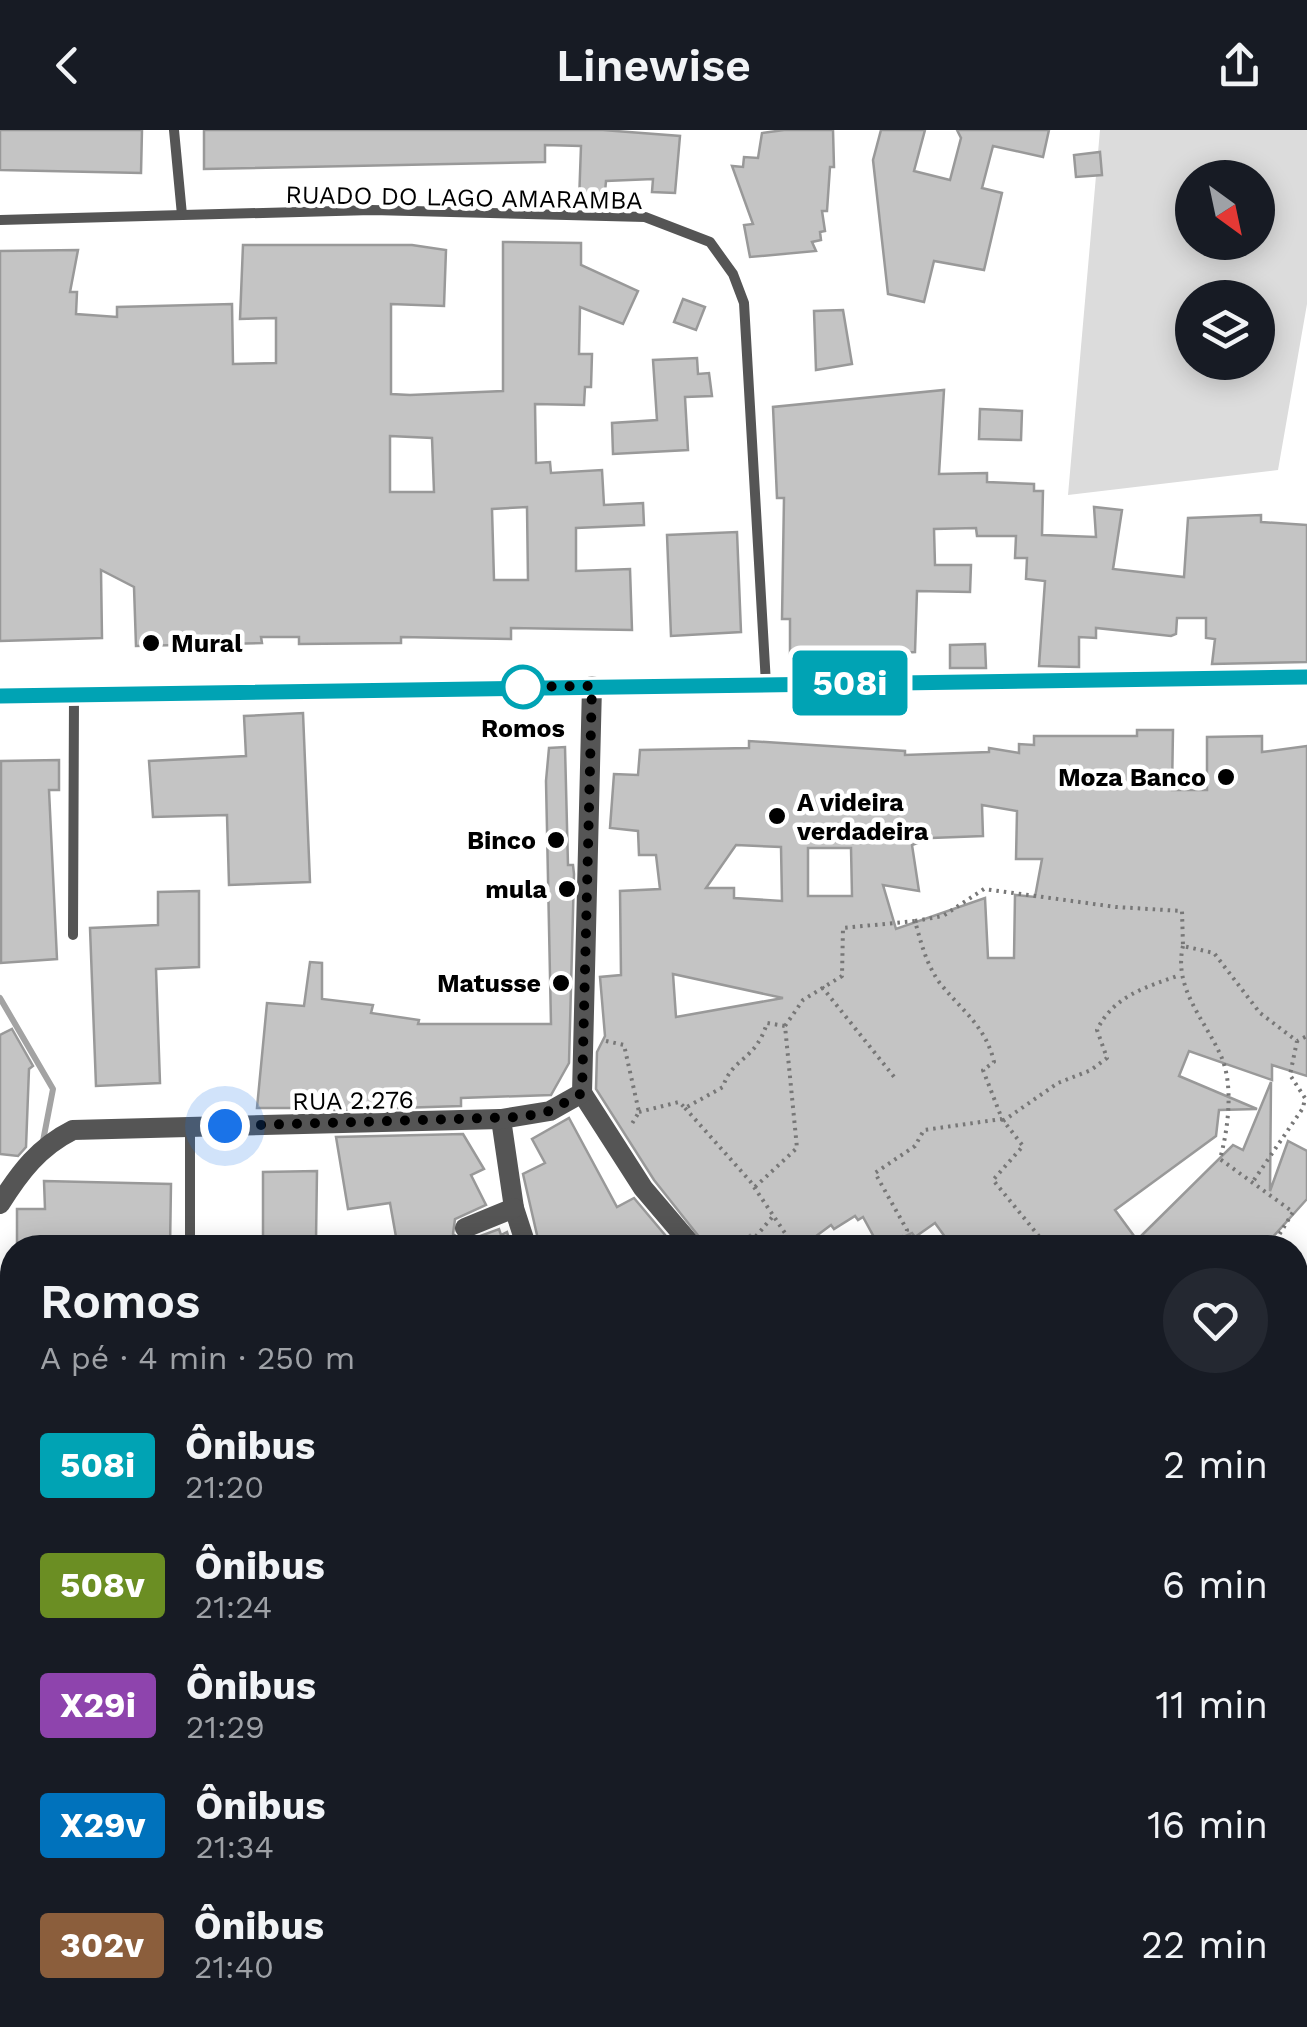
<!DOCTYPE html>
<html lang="pt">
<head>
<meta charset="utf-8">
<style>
  :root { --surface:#171b24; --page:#242831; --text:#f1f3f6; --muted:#9ea1a6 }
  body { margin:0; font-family:"Work Sans",sans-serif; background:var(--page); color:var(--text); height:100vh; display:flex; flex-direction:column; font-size:38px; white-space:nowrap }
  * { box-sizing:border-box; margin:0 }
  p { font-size:32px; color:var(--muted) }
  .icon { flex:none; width:55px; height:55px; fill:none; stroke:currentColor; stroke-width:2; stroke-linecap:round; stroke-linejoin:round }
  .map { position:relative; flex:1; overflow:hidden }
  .details { position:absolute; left:0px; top:1105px; width:1308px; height:792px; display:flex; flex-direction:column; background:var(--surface); border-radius:40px 40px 0 0; box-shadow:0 5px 25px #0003 }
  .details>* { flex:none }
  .badge { padding:0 20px; border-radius:8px; font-size:35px; line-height:65px }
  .needle { width:65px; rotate:147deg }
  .buttons { position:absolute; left:1175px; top:30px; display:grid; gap:20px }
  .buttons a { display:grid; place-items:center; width:100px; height:100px; border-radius:50%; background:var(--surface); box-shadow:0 5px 25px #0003; font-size:50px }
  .you { position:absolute; width:50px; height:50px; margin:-25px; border:8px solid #fff; border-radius:50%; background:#1a73e8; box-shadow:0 0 0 15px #1a73e833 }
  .map>.badge { position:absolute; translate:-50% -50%; box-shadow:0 0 0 5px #fff }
  .round { display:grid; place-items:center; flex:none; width:105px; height:105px; border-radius:52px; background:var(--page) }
  .overview { display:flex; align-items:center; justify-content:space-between; height:170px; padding:0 40px }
  h1 { font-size:48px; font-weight:600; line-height:75px }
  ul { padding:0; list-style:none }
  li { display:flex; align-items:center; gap:30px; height:120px; padding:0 40px }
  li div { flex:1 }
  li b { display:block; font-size:38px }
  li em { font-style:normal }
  li .badge { min-width:110px; font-weight:700; text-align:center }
  header { display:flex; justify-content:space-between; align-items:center; height:130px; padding:0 40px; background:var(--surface); font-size:45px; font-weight:600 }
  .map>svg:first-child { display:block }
  .green { fill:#dcdcdc; fill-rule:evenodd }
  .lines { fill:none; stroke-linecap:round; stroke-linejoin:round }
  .stream { stroke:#a3a3a3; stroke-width:6 }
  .building { fill:#c4c4c4; stroke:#999; stroke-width:2.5; fill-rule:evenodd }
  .path { stroke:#777; stroke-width:4; stroke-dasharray:2.5 5; stroke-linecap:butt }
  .service { stroke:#555; stroke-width:10 }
  .minor { stroke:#555; stroke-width:20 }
  .secondary { stroke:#222; stroke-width:20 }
  .line-casing { stroke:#fff; stroke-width:22 }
  .line { stroke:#00a3b4; stroke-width:15 }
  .walk { stroke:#000; stroke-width:10; stroke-dasharray:0 18 }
  .poi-dot { fill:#000; stroke:#fff; stroke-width:4 }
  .stop-dot { fill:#fff; stroke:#00a3b4; stroke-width:5 }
  .labels { text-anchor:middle; stroke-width:9; stroke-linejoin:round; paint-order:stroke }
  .street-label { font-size:25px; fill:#000; stroke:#fff }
  .poi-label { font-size:25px; font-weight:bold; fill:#000; stroke:#fff; text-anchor:end }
  .stop-label { font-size:25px; font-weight:bold; fill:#000; stroke:#fff }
</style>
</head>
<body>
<header><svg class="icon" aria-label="back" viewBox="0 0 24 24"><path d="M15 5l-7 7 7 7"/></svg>Linewise<svg class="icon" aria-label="share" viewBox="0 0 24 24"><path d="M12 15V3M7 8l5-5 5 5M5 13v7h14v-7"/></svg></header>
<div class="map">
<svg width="1307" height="1897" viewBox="0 0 1307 1897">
  <rect width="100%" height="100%" fill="#fff"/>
  <path class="green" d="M1100,0H1307V174L1278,340L1068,365ZM1192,48H1258V112H1192ZM1192,168H1258V232H1192Z"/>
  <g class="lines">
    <g class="stream">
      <path d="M0,868L53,959L43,1011"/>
      <path d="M0,1284L12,1289"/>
    </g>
  </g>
  <g class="building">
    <path d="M0,0H142L141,43L0,40Z"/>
    <path d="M204,0H603L680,6L675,63L652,62L653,49L606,51L604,74L579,72L581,16L545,15V32L204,39Z"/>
    <path d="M784,0H833L834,37H830L827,81H822L825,101L820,102L821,110L812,112L816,121L750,127L744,95L753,94L732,36L743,37L744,27L758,28L762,3Z"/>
    <path d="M881,0H925L914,41L950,50L961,8L957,0H1049L1043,27L993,16L982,58L1002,63L984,140L934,131L924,172L888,164L873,30Z"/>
    <path d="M1100,22L1102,45L1076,47L1074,25Z"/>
    <path d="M503,112L581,113V135L638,161L623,194L580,177L579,224H592L591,257H585L584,275L535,274L536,333L550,332L551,343L602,340L604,375L643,373L644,395L576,398V441L630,439L632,500L511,498V509L401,507V513L299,514V507H261L262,513L136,516L134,457L101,440L102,508L0,511V121L78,120L70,162H77L76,184L117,187V177L232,174L233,234L276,233V188L240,189L243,115H412L446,120L444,176L391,174V264L410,265L503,261ZM390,306L432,308L434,362H390ZM527,377L528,450H494L492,379Z"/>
    <path d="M683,169L705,177L696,200L674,192Z"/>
    <path d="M843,180L852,234L816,240L814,181Z"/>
    <path d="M697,228L698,244L709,243L712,266L685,267L688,320L613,324L612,293L657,290L653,230Z"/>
    <path d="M944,260L939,344L987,343V352L1034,354V361H1043L1042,405L1096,407L1094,377L1122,380L1113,439L1184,447L1188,388L1261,385V392L1307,395V532L1212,534L1215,509L1206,508V488H1177L1176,504L1171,506L1096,498V508L1079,507V537L1039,536L1045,451L1026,449L1027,428H1015L1016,406H977L976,398L934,399L935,435H971L970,462L917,461L915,522L790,530V489H782L784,368H777L773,277Z"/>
    <path d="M980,279L1022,281L1021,310L979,309Z"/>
    <path d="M737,402L741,502L671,506L667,405Z"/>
    <path d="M985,514L986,538H950V515Z"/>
    <path d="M303,583L310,752L229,755L227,685L153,687L149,631L246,626L244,586Z"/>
    <path d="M1137,600H1173L1172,660H1207V607L1262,606V622L1307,616V946L1272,935V950L1189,921L1179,946L1257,979L1219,980L1216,1006L1115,1080L1137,1110L1233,1015L1243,1020L1271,952L1270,1061L1288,1011L1307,1021V1069L1272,1108L1283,1118H953L935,1093L915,1107L912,1103L880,1118L863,1087L858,1090L855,1086L834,1099L831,1095L800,1118H762L750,1105L736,1118H708L654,1050L596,959L597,922L605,906L600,847L621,845L620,761L660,759L656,725H639L638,701L610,698L614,644L638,645L640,620L749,618V611L905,621V625L989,622V618L1019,623V614L1034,615V606H1137ZM982,675L1017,681L1016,729H1042L1035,767L1015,765L1014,828H988L985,768L896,799L883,755L919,761L912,715L931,708L983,706ZM736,715L781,717L782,771L734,768V758H706ZM808,718H851L852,766H808ZM673,844L783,868L676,887Z"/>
    <path d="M565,617L568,735H573L574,744L569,933L551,965L461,968V976L334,980L326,973H318V978H257L267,873L304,876L310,832L322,833V869L373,875L371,883L419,890L418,894H551L546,651L549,618Z"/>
    <path d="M59,630V660H49L57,829L1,833V631Z"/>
    <path d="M199,761V837L156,839L160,953L96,956L90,798L158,795V762Z"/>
    <path d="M12,899L33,936L29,939L26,1017L18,1026L0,1024V905Z"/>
    <path d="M569,988L617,1077L634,1068L676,1118H540L523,1044L545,1033L532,1009Z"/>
    <path d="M463,1004L484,1039L471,1045L486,1075L455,1089L453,1104L464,1112L499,1099L501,1105L507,1102L512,1118H398L390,1073L348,1079L336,1007Z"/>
    <path d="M317,1041L316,1110L296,1111L297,1118H263V1042Z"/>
    <path d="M44,1051L171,1054L170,1118H17V1079H45Z"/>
  </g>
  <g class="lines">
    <g class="path">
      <path d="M915,791L943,786L984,759L1116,777L1182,781L1183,816L1214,823L1260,883L1297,911L1307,906"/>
      <path d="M1183,816C1173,858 1205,890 1221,926C1234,955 1228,1000 1220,1029L1293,1082L1276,1110L1284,1118"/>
      <path d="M822,857L895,948"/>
      <path d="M606,911L624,915L639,982L630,997"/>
      <path d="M685,978L750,1051L795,1118"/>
      <path d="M639,982L679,972L685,978L723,957C732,927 755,932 767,893L785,896"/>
      <path d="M1002,989L1023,1016L993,1050L1047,1116L1066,1106L1078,1118"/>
      <path d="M1003,991L1058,953L1091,940L1107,928L1097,900C1114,865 1147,857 1180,845"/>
      <path d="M1254,1050L1303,978L1305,968L1290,945L1297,911"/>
      <path d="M755,1057L797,1018L785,896L803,870L842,846L843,798L915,791C921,813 926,833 939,852C960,879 986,896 994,932L983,940L1002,989L924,1000L915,1016L875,1043L907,1100L898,1118"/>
      <path d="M746,1118L774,1085"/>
      <path d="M1295,1129L1307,1139"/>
      <path d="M1295,1204L1307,1212"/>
      <path d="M783,1885L796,1897"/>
      <path d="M1216,1897L1226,1885"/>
    </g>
    <g class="service">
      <path d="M174,0L182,85"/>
      <path d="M0,90L372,80L645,87L710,112L733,144L744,173L766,554"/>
      <path d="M73,805L74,567"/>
      <path d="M190,1118V998"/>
    </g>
    <g class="minor">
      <path d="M582,963L643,1058L694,1118"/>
      <path d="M501,989L514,1078L527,1118"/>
      <path d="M0,1074C20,1042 39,1017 73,1000L501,989L550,981L582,963L592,556"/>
      <path d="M465,1098L514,1078"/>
      <path d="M1295,1533L1307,1539"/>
      <path d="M0,1812L12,1852"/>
      <path d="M25,1885L30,1897"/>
      <path d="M729,1885L733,1897"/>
      <path d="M529,1897L532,1885"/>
    </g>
    <path class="secondary" d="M0,566L1307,547"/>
  </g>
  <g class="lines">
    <g class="line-casing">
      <path id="line" d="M0,566L1307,547"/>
    </g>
    <use href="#line" class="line"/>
    <path class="walk" d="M225,996L522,987L550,981L582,963L592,556L518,557H523"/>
  </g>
  <g class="poi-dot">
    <circle cx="151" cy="513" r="10"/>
    <circle cx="1226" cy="647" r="10"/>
    <circle cx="777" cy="686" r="10"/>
    <circle cx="556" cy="710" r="10"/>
    <circle cx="567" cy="759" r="10"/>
    <circle cx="561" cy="853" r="10"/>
  </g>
  <circle class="stop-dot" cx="523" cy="557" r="20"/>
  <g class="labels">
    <g class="street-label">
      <text transform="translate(464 67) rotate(1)" y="9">RUADO DO LAGO AMARAMBA</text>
      <text transform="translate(353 970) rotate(-1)" y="9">RUA 2.276</text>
    </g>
    <g class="poi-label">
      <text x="171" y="522" text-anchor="start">Mural</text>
      <text x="1206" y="656">Moza Banco</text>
      <text x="797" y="681" text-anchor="start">A videira<tspan x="797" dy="29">verdadeira</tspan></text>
      <text x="536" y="719">Binco</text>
      <text x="547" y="768">mula</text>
      <text x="541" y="862">Matusse</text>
    </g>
    <g class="stop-label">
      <text x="523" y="607">Romos</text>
    </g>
  </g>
</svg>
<div class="buttons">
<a><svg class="needle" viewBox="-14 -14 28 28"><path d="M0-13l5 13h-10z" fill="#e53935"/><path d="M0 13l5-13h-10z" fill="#9ea1a6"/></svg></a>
<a><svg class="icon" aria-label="layers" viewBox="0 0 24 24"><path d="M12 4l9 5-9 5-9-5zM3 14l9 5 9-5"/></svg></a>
</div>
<div class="you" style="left:225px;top:996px"></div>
<b class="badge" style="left:850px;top:553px;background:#00a3b4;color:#fff">508i</b>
<section class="details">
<div class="overview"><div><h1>Romos</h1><p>A pé · 4 min · 250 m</p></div><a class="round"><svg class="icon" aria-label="heart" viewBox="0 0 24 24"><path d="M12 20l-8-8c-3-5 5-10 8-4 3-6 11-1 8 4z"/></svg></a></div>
<ul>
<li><span class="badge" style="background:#00a3b4;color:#fff">508i</span><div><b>Ônibus</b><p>21:20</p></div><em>2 min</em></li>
<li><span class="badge" style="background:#6b8e23;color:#fff">508v</span><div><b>Ônibus</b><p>21:24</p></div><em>6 min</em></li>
<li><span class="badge" style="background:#8e44ad;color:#fff">X29i</span><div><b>Ônibus</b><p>21:29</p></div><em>11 min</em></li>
<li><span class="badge" style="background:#0072bc;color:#fff">X29v</span><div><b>Ônibus</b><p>21:34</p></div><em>16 min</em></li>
<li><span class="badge" style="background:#8b5e3c;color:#fff">302v</span><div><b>Ônibus</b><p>21:40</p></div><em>22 min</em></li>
</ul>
</section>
</div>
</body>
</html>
